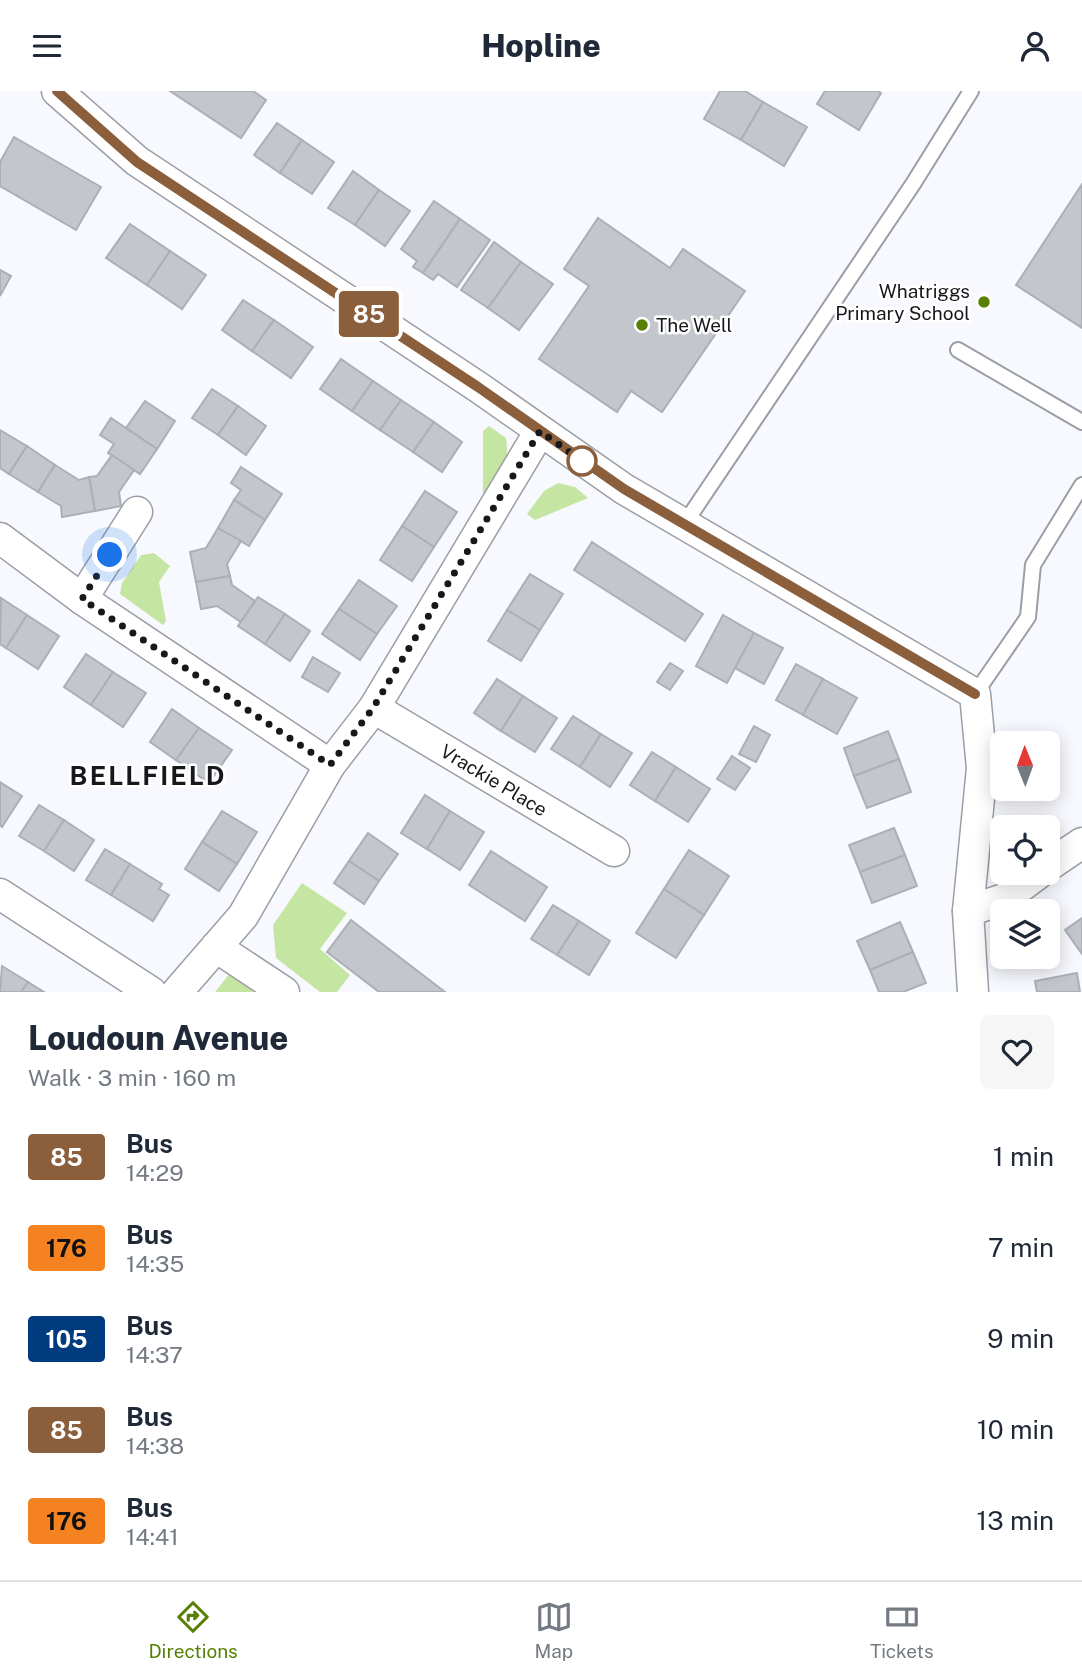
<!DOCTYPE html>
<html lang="en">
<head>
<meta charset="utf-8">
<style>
  :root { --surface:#fff; --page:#f6f6f7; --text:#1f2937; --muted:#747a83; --line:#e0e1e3; --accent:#578005 }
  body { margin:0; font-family:"Public Sans",sans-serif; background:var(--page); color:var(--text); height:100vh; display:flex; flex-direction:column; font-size:26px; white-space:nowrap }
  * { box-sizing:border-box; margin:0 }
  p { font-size:23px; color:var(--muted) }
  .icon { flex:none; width:38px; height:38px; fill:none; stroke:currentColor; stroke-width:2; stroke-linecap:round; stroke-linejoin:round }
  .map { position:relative; height:901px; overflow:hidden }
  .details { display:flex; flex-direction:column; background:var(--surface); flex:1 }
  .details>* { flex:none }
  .badge { padding:0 14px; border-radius:5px; font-size:24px; line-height:46px }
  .needle { width:46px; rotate:359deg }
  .controls { position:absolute; left:990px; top:640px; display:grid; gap:14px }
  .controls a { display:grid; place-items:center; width:70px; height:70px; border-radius:10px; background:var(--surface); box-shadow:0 4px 18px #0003; font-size:35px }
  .you { position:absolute; width:35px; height:35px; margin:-18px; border:5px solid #fff; border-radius:50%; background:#1a73e8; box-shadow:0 0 0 10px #1a73e833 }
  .map>.badge { position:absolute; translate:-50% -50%; box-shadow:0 0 0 4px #fff }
  .round { display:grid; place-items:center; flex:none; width:74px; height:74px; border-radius:10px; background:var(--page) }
  .summary { display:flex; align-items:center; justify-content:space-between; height:119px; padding:0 28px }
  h1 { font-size:33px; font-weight:800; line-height:52px }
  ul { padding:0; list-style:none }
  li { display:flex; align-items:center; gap:21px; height:91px; padding:0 28px }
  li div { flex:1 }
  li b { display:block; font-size:26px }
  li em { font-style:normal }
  li .badge { min-width:77px; font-weight:700; text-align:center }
  header { display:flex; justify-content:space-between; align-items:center; height:91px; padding:0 28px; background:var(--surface); font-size:32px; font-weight:800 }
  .dock { display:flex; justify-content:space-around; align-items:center; height:98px; border-top:2px solid var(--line); background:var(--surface); font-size:19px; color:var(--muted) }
  .dock a { display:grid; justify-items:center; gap:4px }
  .dock .active { color:var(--accent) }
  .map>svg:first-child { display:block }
  .green { fill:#c5e5a2 }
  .building { fill:#c3c6cd; stroke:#acafb6; stroke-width:2 }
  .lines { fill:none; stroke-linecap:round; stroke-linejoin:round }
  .lane-casing { stroke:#9b9ea5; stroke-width:18 }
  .street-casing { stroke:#9b9ea5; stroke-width:33 }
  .lane { stroke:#fff; stroke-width:14 }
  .street { stroke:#fff; stroke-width:30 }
  .line-casing { stroke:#fff; stroke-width:16 }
  .line { stroke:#8b5e3c; stroke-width:10 }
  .walk { stroke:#17181b; stroke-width:7; stroke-dasharray:0 12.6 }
  .poi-dot { fill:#578005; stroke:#fff; stroke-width:2.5 }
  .stop-dot { fill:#fff; stroke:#8b5e3c; stroke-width:3.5 }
  .labels { text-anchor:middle; stroke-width:5; stroke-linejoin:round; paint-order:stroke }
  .poi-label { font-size:19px; fill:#17181b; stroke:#fff; text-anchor:end }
  .street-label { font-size:19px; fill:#17181b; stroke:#fff }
  .district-label { font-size:26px; font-weight:bold; letter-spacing:2px; fill:#17181b; stroke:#fff }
</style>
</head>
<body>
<header><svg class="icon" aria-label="menu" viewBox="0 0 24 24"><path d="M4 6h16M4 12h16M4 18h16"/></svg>Hopline<svg class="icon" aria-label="person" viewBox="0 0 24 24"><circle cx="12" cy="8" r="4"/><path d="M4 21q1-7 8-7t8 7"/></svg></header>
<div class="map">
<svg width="1082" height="901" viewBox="0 0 1082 901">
  <rect width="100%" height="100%" fill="#f7f9fe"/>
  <g class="green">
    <path d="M489,335L506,347C510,372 504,388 483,404V340Z"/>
    <path d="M558,392L575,396L588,407L535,429L527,423L544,400Z"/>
    <path d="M154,462L170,475L159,491L166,530L163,534L120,503L122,492L141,464Z"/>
    <path d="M302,792L347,822L320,858L350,884L337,901H320L276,867L273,834Z"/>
    <path d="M230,882L257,901H215Z"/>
  </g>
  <g class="building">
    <path d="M170,0H253L266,9L241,47Z"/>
    <path d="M720,0H745L763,11L741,49L704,28Z"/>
    <path d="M825,0H878L881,2L859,39L817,13Z"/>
    <path d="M763,11L807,36L784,75L741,49Z"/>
    <path d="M277,32L302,49L280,82L254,64Z"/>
    <path d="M14,46L101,96L76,139L0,95V71Z"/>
    <path d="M302,49L334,71L312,103L280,82Z"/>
    <path d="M353,80L379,99L355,134L328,117Z"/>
    <path d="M1082,93V237L1016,194Z"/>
    <path d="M379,99L410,120L385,155L355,134Z"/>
    <path d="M434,110L460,128L423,182L413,176L417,170L401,158Z"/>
    <path d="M598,127L670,177L683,158L745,200L662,321L631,300L617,321L539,268L589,195L564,178Z"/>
    <path d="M460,128L490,149L457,196L438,183L433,189L423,182Z"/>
    <path d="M130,133L170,160L147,194L106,167Z"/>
    <path d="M494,151L521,171L488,217L461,199Z"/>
    <path d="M170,160L206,184L182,218L147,194Z"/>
    <path d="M521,171L553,193L519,239L488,217Z"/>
    <path d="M0,179L11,185L0,205Z"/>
    <path d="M243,209L274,229L252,260L222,239Z"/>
    <path d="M274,229L313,256L291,287L252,260Z"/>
    <path d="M341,268L373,290L352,320L320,298Z"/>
    <path d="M373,290L401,309L380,339L352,320Z"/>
    <path d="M212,298L238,315L218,344L192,327Z"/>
    <path d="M401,309L434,331L413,361L380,339Z"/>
    <path d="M145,310L175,330L157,358L126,337Z"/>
    <path d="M238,315L266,335L246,364L218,344Z"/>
    <path d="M111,327L157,358L140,383L108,362L114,353L100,344Z"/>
    <path d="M434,331L462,351L442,381L413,361Z"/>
    <path d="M0,339L27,355L9,383L0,377Z"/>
    <path d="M27,355L55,374L38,401L9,383Z"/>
    <path d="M112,364L134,379L119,401L121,415L95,420L89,386L97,385Z"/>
    <path d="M55,374L79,389L89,386L95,420L62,426L61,415L38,401Z"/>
    <path d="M241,376L282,403L265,429L234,409L241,399L231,392Z"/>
    <path d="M425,400L457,421L434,456L402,435Z"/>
    <path d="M234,409L265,429L249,455L218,437Z"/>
    <path d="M402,435L434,456L412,490L380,469Z"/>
    <path d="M218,437L241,450L227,473L230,485L196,491L190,461L206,457Z"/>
    <path d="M592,451L703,523L685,550L574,479Z"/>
    <path d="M530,483L563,503L540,539L507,519Z"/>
    <path d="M230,485L232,494L255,510L241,531L217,515L201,518L196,491Z"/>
    <path d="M359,489L397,515L377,543L339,518Z"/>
    <path d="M258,506L285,523L265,553L238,535Z"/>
    <path d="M1,507L27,524L6,557L0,553Z"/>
    <path d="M339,518L377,543L360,569L322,543Z"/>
    <path d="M507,519L540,539L521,570L488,550Z"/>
    <path d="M285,523L310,540L290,570L265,553Z"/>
    <path d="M27,524L59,545L38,578L6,557Z"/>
    <path d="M723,524L754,542L727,592L696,575Z"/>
    <path d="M754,542L783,557L764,593L735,577Z"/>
    <path d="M86,563L113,581L91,614L64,596Z"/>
    <path d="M313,566L340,582L328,601L302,586Z"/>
    <path d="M670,572L683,580L670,599L657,591Z"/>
    <path d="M796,573L823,588L803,624L776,609Z"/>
    <path d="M113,581L146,602L123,636L91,614Z"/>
    <path d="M497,588L523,605L501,640L474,622Z"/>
    <path d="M823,588L857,607L837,643L803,624Z"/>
    <path d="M523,605L557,627L535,661L501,640Z"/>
    <path d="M172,618L199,637L176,669L150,651Z"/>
    <path d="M573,625L601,643L580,676L551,658Z"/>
    <path d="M754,635L770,644L756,671L739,663Z"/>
    <path d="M199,637L232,659L209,692L176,669Z"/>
    <path d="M888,640L899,668L854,685L844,657Z"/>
    <path d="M601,643L632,662L610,696L580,676Z"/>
    <path d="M652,661L676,676L655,710L630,694Z"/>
    <path d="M732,665L750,677L735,699L717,688Z"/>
    <path d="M899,668L911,701L867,717L854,685Z"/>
    <path d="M676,676L710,698L688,731L655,710Z"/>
    <path d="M0,691L22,705L2,736L0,734Z"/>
    <path d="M425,704L450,720L427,758L401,742Z"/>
    <path d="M39,714L64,729L44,760L19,745Z"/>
    <path d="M222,720L257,741L237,773L202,751Z"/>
    <path d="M450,720L484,741L460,779L427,758Z"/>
    <path d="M64,729L94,749L74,780L44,760Z"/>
    <path d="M894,737L905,764L860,781L849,754Z"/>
    <path d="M368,742L398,763L379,790L349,770Z"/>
    <path d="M202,751L237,773L219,800L185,778Z"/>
    <path d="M105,758L130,773L111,804L86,789Z"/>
    <path d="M689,759L729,785L704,824L664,798Z"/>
    <path d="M491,760L547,796L525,830L469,794Z"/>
    <path d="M905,764L917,795L872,812L860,781Z"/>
    <path d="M349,770L379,790L364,813L334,792Z"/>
    <path d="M130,773L162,793L159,798L169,804L153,830L111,804Z"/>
    <path d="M664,798L704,824L676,867L636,842Z"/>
    <path d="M553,814L579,830L557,864L531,848Z"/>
    <path d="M1082,827V863L1065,839Z"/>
    <path d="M351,829L445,901H379L327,861Z"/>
    <path d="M579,830L610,850L589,884L557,864Z"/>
    <path d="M900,831L913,861L870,879L857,850Z"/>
    <path d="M913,861L926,892L903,901H879L870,879Z"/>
    <path d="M2,875L28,891L21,901H0Z"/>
    <path d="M1077,882L1080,901H1037L1035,890Z"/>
    <path d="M28,891L44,901H21Z"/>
  </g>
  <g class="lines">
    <g class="lane-casing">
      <g id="lane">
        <path d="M958,259L1082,331"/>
        <path d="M683,435L913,93L971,0"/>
        <path d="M975,603L1028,526L1033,474L1082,394"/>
      </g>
    </g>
    <g class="street-casing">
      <g id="street">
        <path d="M57,0L137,70L478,296L624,398L975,603L982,677L968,820L973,901"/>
        <path d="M0,447L82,508L330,674"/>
        <path d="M82,508L137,421"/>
        <path d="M374,617L614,760"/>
        <path d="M1048,775L1082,752"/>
        <path d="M0,803L151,901"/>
        <path d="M968,820L1004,808L1039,782"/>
        <path d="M216,856L284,901"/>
        <path d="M177,901L243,825L330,674L374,617L540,340"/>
      </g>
    </g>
    <use href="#lane" class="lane"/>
    <use href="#street" class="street"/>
  </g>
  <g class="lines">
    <g class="line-casing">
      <path id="line" d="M57,0L137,71L478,296L624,398L975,603"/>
    </g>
    <use href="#line" class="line"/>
    <path class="walk" d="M110,464L82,508L330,674L373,617L540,340L582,370"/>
  </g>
  <g class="poi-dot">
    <circle cx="984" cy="211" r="7"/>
    <circle cx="642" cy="234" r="7"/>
  </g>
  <circle class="stop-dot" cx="582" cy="370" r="14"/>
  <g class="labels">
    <g class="poi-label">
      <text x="970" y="207">Whatriggs<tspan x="970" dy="22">Primary School</tspan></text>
      <text x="656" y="241" text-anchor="start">The Well</text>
    </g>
    <g class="street-label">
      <text transform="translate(494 689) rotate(31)" y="7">Vrackie Place</text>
    </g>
    <g class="district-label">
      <text x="148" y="694">BELLFIELD</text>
    </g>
  </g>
</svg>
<div class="controls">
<a><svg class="needle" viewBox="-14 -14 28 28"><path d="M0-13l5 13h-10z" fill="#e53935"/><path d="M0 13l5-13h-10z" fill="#747a83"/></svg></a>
<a><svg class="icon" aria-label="locate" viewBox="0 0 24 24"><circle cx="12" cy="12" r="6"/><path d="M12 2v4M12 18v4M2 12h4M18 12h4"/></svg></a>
<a><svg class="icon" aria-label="layers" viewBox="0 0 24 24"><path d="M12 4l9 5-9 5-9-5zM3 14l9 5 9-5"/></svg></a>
</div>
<div class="you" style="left:110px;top:464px"></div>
<b class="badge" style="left:369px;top:223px;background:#8b5e3c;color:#fff">85</b>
</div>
<section class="details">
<div class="summary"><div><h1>Loudoun Avenue</h1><p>Walk · 3 min · 160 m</p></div><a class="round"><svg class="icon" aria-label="heart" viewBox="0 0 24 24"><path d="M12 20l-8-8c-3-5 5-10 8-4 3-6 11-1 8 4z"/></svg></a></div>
<ul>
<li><span class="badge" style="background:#8b5e3c;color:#fff">85</span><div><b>Bus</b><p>14:29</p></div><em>1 min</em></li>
<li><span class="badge" style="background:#f58220;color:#111">176</span><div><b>Bus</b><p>14:35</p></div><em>7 min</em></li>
<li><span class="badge" style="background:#003b80;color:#fff">105</span><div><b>Bus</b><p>14:37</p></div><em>9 min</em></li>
<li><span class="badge" style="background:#8b5e3c;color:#fff">85</span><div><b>Bus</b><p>14:38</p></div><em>10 min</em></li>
<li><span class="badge" style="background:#f58220;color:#111">176</span><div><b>Bus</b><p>14:41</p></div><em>13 min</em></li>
</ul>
</section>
<nav class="dock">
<a class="active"><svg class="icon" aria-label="directions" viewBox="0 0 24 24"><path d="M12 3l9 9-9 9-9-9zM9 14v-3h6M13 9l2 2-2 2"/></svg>Directions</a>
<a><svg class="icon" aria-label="map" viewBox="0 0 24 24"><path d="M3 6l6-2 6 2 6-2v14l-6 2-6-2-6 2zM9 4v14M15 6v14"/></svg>Map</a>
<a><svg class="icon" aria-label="tickets" viewBox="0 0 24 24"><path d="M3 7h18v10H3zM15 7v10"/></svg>Tickets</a>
</nav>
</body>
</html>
